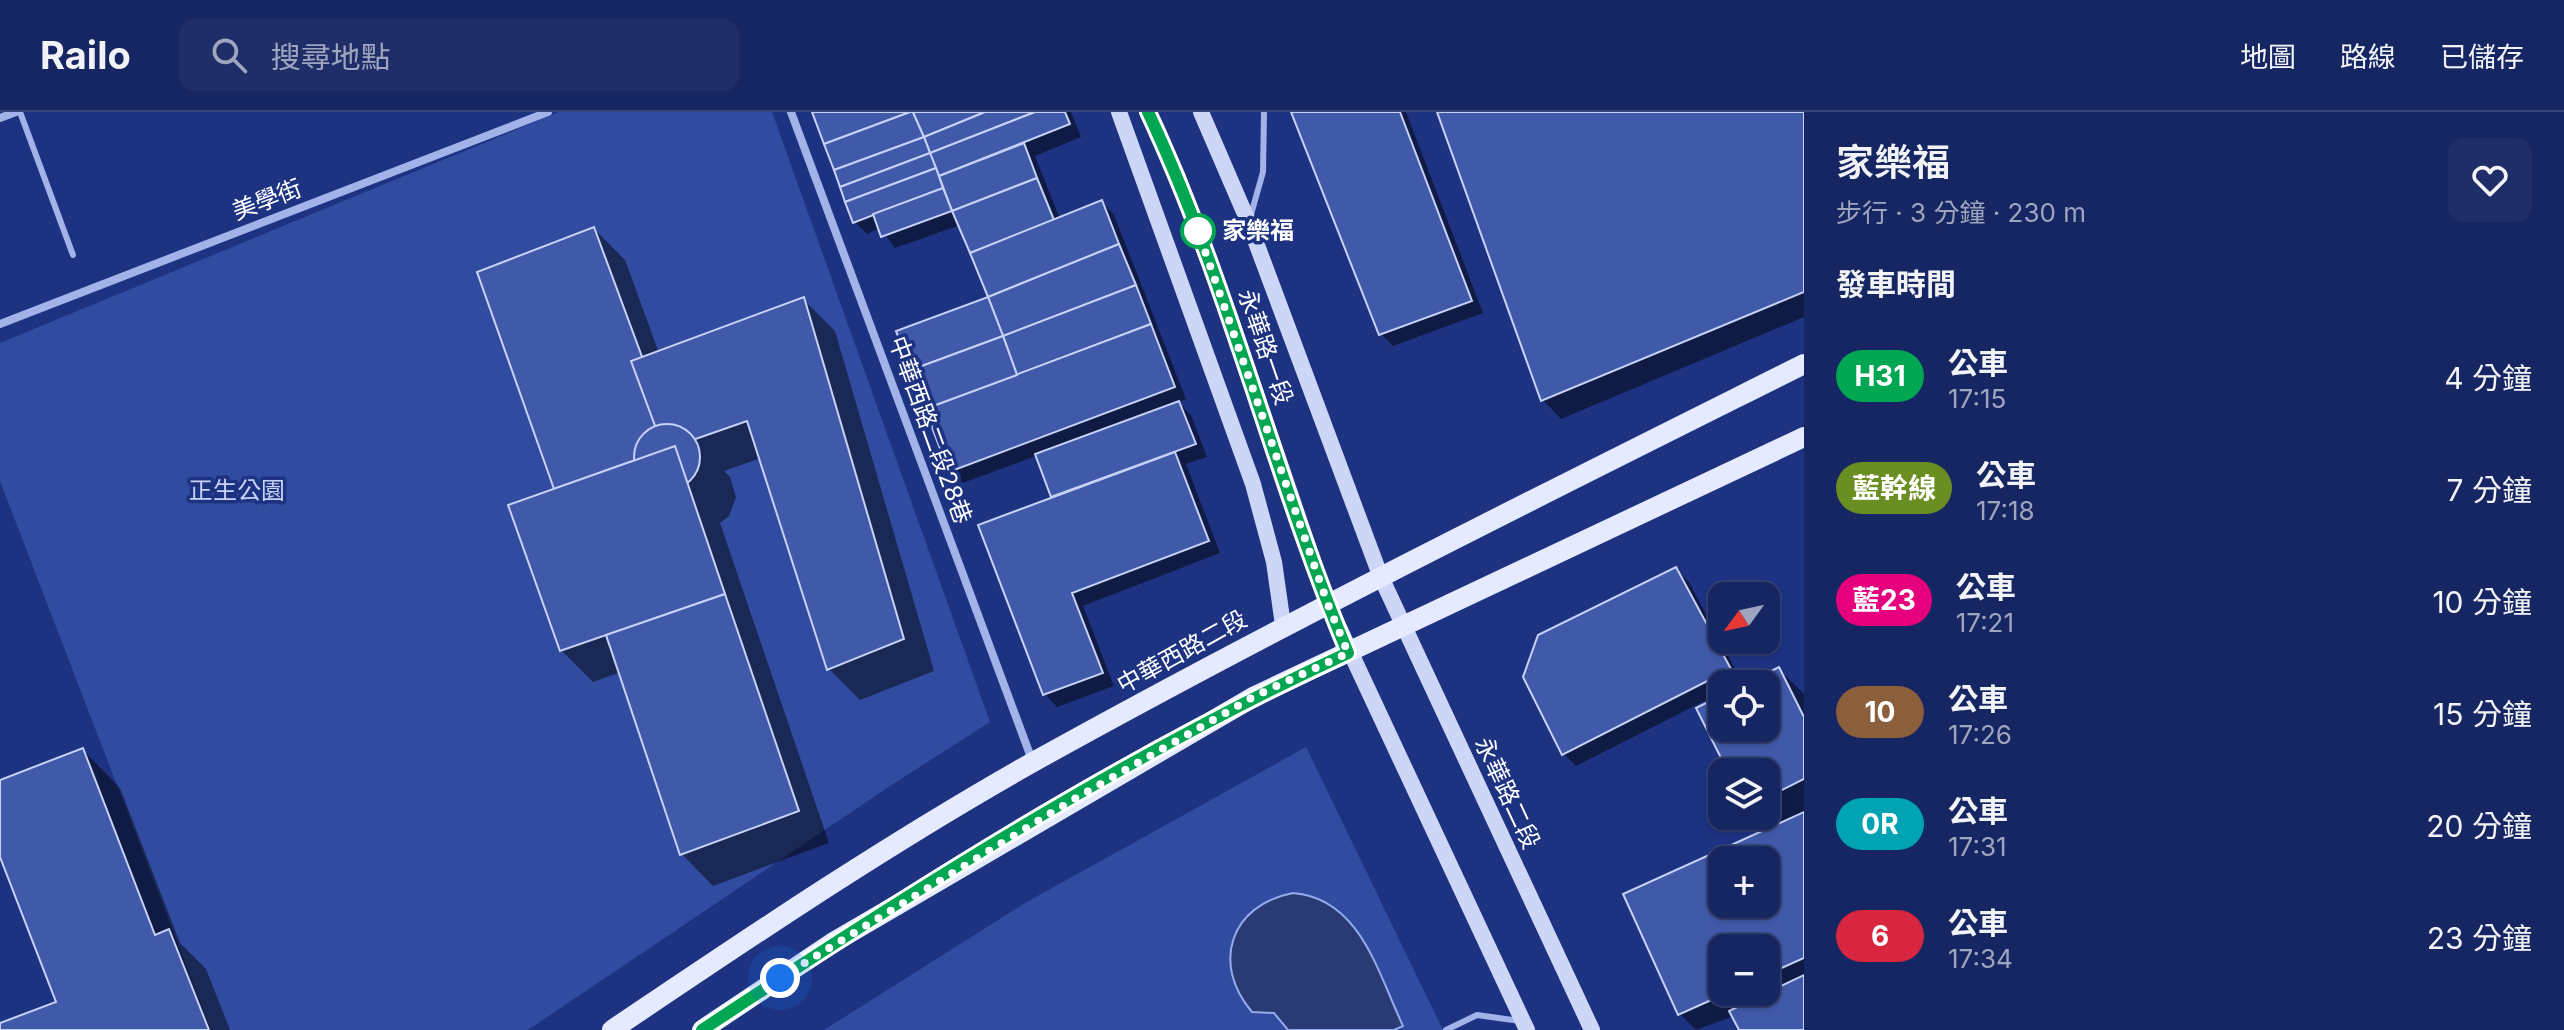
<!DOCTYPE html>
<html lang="zh-TW">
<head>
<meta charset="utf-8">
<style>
  :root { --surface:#162662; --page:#1f2e68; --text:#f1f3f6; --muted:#9ea5be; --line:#354377 }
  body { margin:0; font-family:Inter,"Noto Sans TC",sans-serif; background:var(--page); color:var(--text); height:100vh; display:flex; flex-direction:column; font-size:30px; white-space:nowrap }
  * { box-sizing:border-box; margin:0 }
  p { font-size:26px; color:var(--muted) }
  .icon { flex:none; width:44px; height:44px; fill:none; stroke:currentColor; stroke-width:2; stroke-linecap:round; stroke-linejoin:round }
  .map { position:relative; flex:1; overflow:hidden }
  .sheet { display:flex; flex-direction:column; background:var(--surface); width:760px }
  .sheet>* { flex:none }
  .badge { padding:0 16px; border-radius:26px; font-size:28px; line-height:52px }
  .needle { width:52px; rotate:237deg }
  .buttons { position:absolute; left:1708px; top:470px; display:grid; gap:16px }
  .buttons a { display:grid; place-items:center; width:72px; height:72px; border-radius:16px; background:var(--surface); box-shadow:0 2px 6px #0004,0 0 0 2px var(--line); font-size:40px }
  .you { position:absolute; width:40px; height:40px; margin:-20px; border:6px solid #fff; border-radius:50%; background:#1a73e8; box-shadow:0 0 0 12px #1a73e833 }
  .map>.badge { position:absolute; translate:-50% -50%; box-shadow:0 0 0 4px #fff }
  h2 { padding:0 32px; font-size:30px; line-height:72px }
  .round { display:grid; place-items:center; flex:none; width:84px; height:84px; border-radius:16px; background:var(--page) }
  .headline { display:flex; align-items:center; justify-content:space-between; height:136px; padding:0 32px }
  h1 { font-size:38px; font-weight:600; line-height:60px }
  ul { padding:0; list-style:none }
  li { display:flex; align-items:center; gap:24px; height:112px; padding:0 32px }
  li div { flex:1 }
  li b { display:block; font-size:30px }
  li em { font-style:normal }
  li .badge { min-width:88px; font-weight:700; text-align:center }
  header { display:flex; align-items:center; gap:48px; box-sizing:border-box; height:112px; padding:0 40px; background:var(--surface); border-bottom:2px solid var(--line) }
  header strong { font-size:38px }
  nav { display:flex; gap:44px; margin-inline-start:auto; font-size:28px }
  .search { width:560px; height:72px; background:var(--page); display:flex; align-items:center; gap:20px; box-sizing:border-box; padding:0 28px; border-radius:16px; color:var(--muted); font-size:30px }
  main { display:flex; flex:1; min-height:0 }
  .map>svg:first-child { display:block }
  .green { fill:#304ba0 }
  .water { fill:#293a74; stroke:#95abeb; stroke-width:2 }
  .shadow { fill:#0007; fill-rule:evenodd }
  .building { fill:#4159a9; stroke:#c7d2f7; stroke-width:2; fill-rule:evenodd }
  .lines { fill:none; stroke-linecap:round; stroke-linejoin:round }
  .lane { stroke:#a2b3e9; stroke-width:6 }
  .street { stroke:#a2b3e9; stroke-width:8 }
  .secondary { stroke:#cdd6f7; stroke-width:16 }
  .primary { stroke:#e6eafe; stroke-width:20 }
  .line-casing { stroke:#fff; stroke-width:18 }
  .line { stroke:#00a651; stroke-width:12 }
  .walk { stroke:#fff; stroke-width:8; stroke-dasharray:0 14.4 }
  .stop-dot { fill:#fff; stroke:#00a651; stroke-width:4 }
  .labels { text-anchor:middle; stroke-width:7; stroke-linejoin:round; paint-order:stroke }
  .street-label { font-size:24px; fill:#fff; stroke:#1d3382 }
  .stop-label { font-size:24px; font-weight:bold; fill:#fff; stroke:#1d3382; text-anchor:start }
  .park-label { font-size:24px; fill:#c7d2f7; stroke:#1d3382 }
</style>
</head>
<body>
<header>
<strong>Railo</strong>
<div class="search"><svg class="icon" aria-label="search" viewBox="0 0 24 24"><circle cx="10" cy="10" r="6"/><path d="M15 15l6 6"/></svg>搜尋地點</div>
<nav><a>地圖</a><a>路線</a><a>已儲存</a></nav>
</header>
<main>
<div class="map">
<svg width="1804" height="918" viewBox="0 0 1804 918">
  <rect width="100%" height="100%" fill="#1d3382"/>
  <g class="green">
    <path d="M559,0H772L990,610L890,674L528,918H211L0,369V231Z"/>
    <path d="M1306,635L1443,918H824L1025,791Z"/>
  </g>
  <path class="water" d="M1293,781C1360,786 1378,861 1403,914L1394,918H1288L1274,901L1252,900C1211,852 1230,793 1293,781Z"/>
  <g class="shadow">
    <path d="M814,0H1071L1081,25L1035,44L1060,107L1102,90L1114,103L1186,287L1178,290L1191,303L1207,345L1186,352L1220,441L1083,494L1114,574L1057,595L1045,582L1053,387L1038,343L963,371L950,359L990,186L960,113L895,136L880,116L867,122L854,109Z"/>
    <path d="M1293,0H1406L1483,201L1393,234L1381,222Z"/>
    <path d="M1439,0H1804V205L1561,307L1543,288Z"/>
    <path d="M594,117L625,148L659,241L804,188L835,219L934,559L860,588L829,557L761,346L724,359L730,365L736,385L729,404L720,411L829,731L713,774L682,742L621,560L593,570L561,538L556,379Z"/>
    <path d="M1676,457L1689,470L1742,570L1722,572V580L1576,654L1563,641Z"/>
    <path d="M1779,557L1804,582V918H1741L1734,904L1696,918L1680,902L1626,783L1770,718L1756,704H1766V660H1730L1698,597L1722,585V616H1766V572H1749ZM1722,748H1766V792H1722ZM1722,836H1766V880H1722Z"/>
    <path d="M83,638L120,676L180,831L206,857L230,918H0V913L58,891L0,739V670Z"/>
  </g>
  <g class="building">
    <path d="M812,0H910L824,32Z"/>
    <path d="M910,0H913L924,25L834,58L824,32Z"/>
    <path d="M913,0H985L924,25Z"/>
    <path d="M985,0H1035L930,41L924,25Z"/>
    <path d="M1035,0H1065L1070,12L939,64L930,41Z"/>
    <path d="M1291,0H1400L1472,189L1379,223Z"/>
    <path d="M1437,0H1804V180L1541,289Z"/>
    <path d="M924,25L930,41L840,75L834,58Z"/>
    <path d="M1024,31L1037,66L952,99L939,64Z"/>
    <path d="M930,41L936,56L845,90L840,75Z"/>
    <path d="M936,56L943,76L853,111L845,90Z"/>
    <path d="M1037,66L1054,108L970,141L952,99Z"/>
    <path d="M943,76L952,99L881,125L873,102Z"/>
    <path d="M1102,88L1119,132L988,185L970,141Z"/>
    <path d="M594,115L675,334L554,377L477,160Z"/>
    <path d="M1119,132L1136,173L1003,224L988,185Z"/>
    <path d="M1136,173L1151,212L1017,263L1003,224Z"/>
    <path d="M804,185L904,527L827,558L747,309L664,338L631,249Z"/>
    <path d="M988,185L1003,224L911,258L896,219Z"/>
    <path d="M1151,212L1175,275L949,360L925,297Z"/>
    <path d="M1003,224L1017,263L925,297L911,258Z"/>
    <path d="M1179,289L1196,332L1051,385L1035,342Z"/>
    <circle cx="667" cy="345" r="33"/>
    <path d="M675,334L725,482L560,539L508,393Z"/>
    <path d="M1175,340L1209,429L1072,481L1103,561L1043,583L978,413Z"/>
    <path d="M1676,455L1731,557L1562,643L1523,565L1538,523Z"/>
    <path d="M725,482L799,699L680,743L606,523Z"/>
    <path d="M1779,555L1804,605V667L1766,686V660H1728L1696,596L1722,583V616H1766V572H1744Z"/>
    <path d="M83,636L155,823L169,817L209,918H0V911L56,890L0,745V668Z"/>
    <path d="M1804,700V846L1766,863V836H1722V880H1729L1678,903L1623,782ZM1722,748H1766V792H1722Z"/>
    <path d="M1804,863V918H1739L1729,899Z"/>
  </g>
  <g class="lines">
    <g class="lane">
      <path d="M20,0L73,143"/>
      <path d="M1250,106L1263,60L1264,0"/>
      <path d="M1446,918L1477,903L1520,909"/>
    </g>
    <g class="street">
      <path d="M791,0L1032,648"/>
      <path d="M0,6L16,0"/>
      <path d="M0,212L548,0"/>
    </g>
    <g class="secondary">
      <path d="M1119,0L1253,372L1274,450L1283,513"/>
      <path d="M1148,0L1177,63L1231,208L1327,490L1527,918"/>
      <path d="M1201,0L1248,109L1380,463L1592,918"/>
    </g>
    <g class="primary">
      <path d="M612,918C750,825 889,731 1035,649C1287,509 1546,381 1804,252"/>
      <path d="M702,918L832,831L1255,584L1804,325"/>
    </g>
  </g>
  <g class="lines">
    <g class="line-casing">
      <path id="line" d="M702,918C909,781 1122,645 1348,541C1274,364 1230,175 1148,0"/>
    </g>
    <use href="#line" class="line"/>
    <path class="walk" d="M780,866L1071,689L1255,584L1348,541L1327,490L1198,119"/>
  </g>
  <circle class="stop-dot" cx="1198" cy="119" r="16"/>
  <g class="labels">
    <g class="street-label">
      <text transform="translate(267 88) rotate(-21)" y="8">美學街</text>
      <text transform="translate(1265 235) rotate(71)" y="8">永華路一段</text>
      <text transform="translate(930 318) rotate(70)" y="8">中華西路二段28巷</text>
      <text transform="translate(1182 540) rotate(-29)" y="8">中華西路二段</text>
      <text transform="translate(1507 681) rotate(65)" y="8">永華路二段</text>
    </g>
    <g class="stop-label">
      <text x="1222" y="127">家樂福</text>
    </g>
    <g class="park-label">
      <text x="237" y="387">正生公園</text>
    </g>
  </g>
</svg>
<div class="buttons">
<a><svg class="needle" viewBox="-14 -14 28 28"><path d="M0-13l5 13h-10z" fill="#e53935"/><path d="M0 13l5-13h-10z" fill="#9ea5be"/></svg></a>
<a><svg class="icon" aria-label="locate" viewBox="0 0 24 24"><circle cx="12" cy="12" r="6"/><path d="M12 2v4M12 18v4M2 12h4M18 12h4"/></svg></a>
<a><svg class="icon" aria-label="layers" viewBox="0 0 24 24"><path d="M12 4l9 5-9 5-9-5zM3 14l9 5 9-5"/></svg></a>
<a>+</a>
<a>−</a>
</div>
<div class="you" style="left:780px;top:866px"></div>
</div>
<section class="sheet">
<div class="headline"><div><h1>家樂福</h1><p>步行 · 3 分鐘 · 230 m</p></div><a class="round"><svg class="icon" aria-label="heart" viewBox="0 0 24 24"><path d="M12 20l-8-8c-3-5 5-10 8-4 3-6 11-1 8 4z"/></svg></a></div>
<h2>發車時間</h2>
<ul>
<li><span class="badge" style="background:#00a651;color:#fff">H31</span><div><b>公車</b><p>17:15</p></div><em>4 分鐘</em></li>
<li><span class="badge" style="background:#6b8e23;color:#fff">藍幹線</span><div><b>公車</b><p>17:18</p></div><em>7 分鐘</em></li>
<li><span class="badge" style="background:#e6007e;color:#fff">藍23</span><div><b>公車</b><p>17:21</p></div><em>10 分鐘</em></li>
<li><span class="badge" style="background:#8b5e3c;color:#fff">10</span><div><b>公車</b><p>17:26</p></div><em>15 分鐘</em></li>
<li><span class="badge" style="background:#00a3b4;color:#fff">0R</span><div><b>公車</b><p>17:31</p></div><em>20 分鐘</em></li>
<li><span class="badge" style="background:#d7263d;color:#fff">6</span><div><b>公車</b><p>17:34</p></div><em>23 分鐘</em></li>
</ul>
</section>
</main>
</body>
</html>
